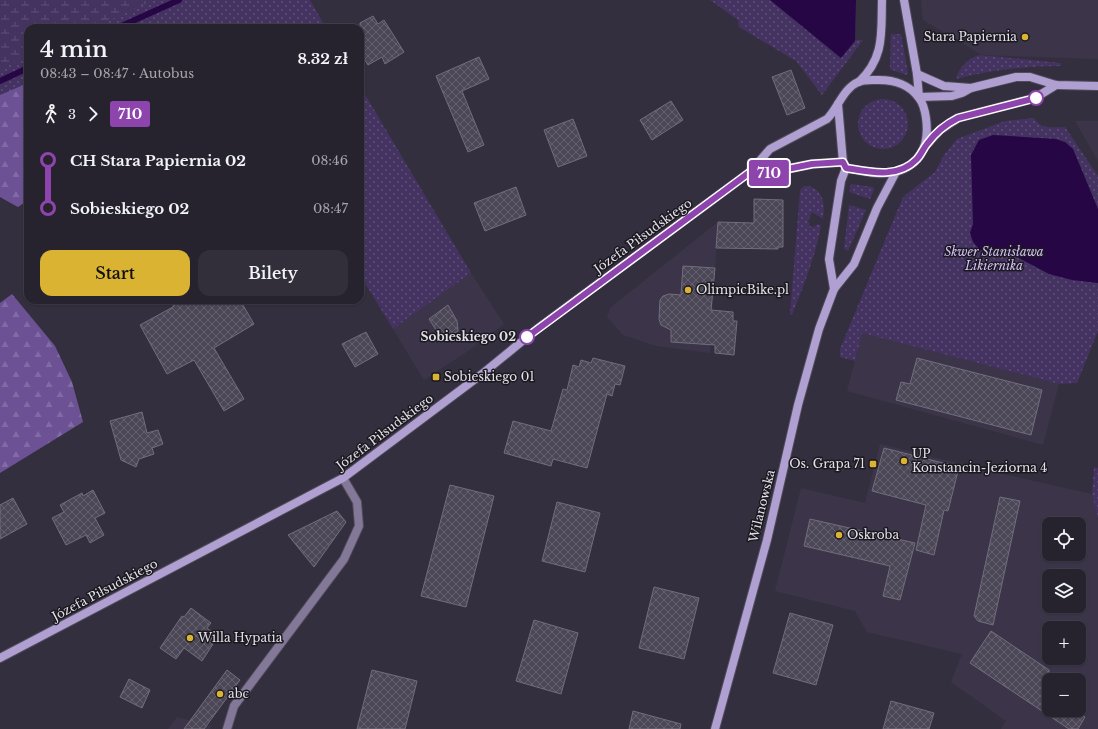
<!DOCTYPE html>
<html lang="pl">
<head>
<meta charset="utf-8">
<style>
  :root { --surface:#27232e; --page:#332f3a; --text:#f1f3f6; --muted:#a4a4aa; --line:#43404a; --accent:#dbb333 }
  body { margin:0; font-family:"Libre Baskerville",serif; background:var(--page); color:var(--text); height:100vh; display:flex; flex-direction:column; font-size:15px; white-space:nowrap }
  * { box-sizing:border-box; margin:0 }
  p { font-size:13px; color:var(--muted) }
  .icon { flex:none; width:22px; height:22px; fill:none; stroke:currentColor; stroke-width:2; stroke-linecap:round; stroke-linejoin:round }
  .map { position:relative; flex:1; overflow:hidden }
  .drawer { position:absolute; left:24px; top:24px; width:340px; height:280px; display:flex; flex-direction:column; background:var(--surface); border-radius:12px; box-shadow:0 1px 3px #0004,0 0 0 1px var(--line) }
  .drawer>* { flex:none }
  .badge { padding:0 8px; border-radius:3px; font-size:14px; line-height:26px }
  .controls { position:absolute; left:1042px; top:517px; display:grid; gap:8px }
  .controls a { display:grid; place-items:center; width:44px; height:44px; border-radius:8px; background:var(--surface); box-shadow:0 1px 3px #0004,0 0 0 1px var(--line); font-size:20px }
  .map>.badge { position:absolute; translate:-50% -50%; box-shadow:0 0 0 2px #fff }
  .legs { display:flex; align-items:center; gap:6px; height:44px; padding:0 16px; font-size:13px }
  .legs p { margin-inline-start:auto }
  .overview { display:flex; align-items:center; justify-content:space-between; height:68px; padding:0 16px }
  h1 { font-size:22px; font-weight:600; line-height:30px }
  .action { display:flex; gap:8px; margin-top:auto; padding:8px 16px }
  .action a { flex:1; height:46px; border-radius:12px; background:var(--accent); color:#111; font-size:16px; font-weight:600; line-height:46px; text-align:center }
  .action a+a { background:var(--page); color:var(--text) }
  ul { padding:0 16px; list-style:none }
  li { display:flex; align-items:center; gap:14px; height:48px; font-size:15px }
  li i { display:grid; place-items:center; width:6px; height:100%; margin:0 5px; background:currentColor }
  li i::after { content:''; width:10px; height:10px; margin:-5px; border:3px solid; border-radius:50%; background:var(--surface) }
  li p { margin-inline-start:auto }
  li:first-child i { background:linear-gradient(#0000 50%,currentColor 0) }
  li:last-child i { background:linear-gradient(currentColor 50%,#0000 0) }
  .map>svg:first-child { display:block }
  .built { fill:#3c354a; fill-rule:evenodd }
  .green { fill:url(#green-dots) }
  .forest { fill:url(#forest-firs) }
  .wetland { fill:url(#wetland-marsh) }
  .water { fill:#260645 }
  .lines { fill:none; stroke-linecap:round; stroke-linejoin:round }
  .stream { stroke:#260645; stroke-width:6 }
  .building { fill:url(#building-cross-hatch); stroke:#726d7e }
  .street-casing { stroke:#504b5a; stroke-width:10 }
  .secondary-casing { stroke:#504b5a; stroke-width:10 }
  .street { stroke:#837897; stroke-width:8 }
  .secondary { stroke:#b09fd1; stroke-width:8 }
  .line-1-casing { stroke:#fff; stroke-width:9 }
  .line-1 { stroke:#8e44ad; stroke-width:6 }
  .poi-dot { fill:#dbb333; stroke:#1b191f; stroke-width:1.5 }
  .stop-1-dot { fill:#fff; stroke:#8e44ad; stroke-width:2 }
  .labels { text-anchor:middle; stroke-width:3; stroke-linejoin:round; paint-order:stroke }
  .poi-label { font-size:12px; fill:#e3e0ea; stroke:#1b191f; text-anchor:start }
  .street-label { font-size:12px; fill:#e3e0ea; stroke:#1b191f }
  .park-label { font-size:12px; font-style:italic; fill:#d3bff9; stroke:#1b191f }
  .stop-label { font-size:12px; font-weight:bold; fill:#e3e0ea; stroke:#1b191f; text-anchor:end }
</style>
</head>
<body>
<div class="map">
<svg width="1098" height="729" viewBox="0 0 1098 729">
  <defs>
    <pattern id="green-dots" width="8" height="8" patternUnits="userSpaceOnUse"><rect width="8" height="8" fill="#443261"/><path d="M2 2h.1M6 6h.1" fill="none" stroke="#5f4f78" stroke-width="1.8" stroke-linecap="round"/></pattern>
    <pattern id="forest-firs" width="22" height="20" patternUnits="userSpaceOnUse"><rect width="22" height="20" fill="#6c5295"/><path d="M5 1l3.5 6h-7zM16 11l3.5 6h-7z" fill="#816ba4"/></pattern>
    <pattern id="wetland-marsh" width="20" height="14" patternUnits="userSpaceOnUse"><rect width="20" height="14" fill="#443261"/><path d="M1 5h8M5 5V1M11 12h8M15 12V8" fill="none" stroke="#5f4f78"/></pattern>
    <pattern id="building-cross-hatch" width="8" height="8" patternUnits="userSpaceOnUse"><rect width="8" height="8" fill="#4c4757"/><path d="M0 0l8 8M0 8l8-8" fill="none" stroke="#66616f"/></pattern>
  </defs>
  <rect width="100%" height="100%" fill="#342f3e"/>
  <g class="built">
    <path d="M921,0H1098V59L982,55L923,20Z"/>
    <path d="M1075,121H1098V161Z"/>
    <path d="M718,222L710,353L656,346L623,335L607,317L610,308Z"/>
    <path d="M471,273L504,324L468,351L424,380L393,329Z"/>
    <path d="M862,333L1059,384L1043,445L847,391Z"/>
    <path d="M880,444L1002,474L1092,494L1098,520V729H1001L1006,721L951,682L962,654L867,632L855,611L775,591L801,488L865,503ZM1049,524H1079V554H1049ZM1049,576H1079V606H1049ZM1049,628H1079V658H1049ZM1049,680H1079V710H1049Z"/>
    <path d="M177,717L211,726L210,729H168Z"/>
  </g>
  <g class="green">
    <path d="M0,0H310L326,28H28V200L18,207L0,197Z"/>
    <path d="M710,0H856L855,40H863L822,95L796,61L739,27L738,20Z"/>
    <path d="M891,34H901L908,73L906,75L890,69Z"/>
    <path d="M979,55L1061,63V66C1025,66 991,70 956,79C958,69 968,58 979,55Z"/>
    <path d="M360,86L471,273L393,329L360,275Z"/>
    <circle cx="883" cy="124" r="25"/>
    <path d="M1034,118C1041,130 1053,127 1065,127L1098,176V331L1077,383L1059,384L862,333L855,361L840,357V349L903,197L935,172L944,155L957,139L1005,121Z"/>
    <path d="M851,184L873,187L874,190L870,199L849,192Z"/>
    <path d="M804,186H809C824,191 825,204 823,219L812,212L808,222L810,223L809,226L814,227L818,224L821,226C815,257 804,285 792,315H790L800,190Z"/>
    <path d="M849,205L866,210L848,251L844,249Z"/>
    <path d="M1094,467L1098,468V520L1092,494Z"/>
  </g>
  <g class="forest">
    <path d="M28,83V200L18,207L0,197V95Z"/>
    <path d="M12,294L55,346L72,382L83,422L0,473V303Z"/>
  </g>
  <path class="wetland" d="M0,0H154L92,28H28V57L0,69Z"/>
  <g class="water">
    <path d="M770,0H856L855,41L841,58Z"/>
    <path d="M993,135L1056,139L1065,142L1073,149L1098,209V283L1072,280L1049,274L1015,256L980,250L973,242L970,233L973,224L971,155L979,140Z"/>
  </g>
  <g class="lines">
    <g class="stream">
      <path d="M117,28L179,0"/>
      <path d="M0,81L28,68"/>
    </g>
  </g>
  <g class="building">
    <path d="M373,16L378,24L384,20L404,52L385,64L382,57L368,65L360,52V23Z"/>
    <path d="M479,57L489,79L462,91L484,145L468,152L436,76Z"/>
    <path d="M791,70L805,108L787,115L772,77Z"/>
    <path d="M671,101L683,120L652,140L640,120Z"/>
    <path d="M573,119L587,156L558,167L544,130Z"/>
    <path d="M516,187L526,215L485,231L474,203Z"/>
    <path d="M754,199L783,200V247H778V249L716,248L718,222L754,223Z"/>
    <path d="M683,266L715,268L711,310L733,312V321H737L734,355L715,353V345L671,342V330L661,325L659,319L660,300L663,296L669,294L681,295Z"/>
    <path d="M183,300H240L254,324L214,348L244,399L224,411L194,360L167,374L140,325L173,307V306Z"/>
    <path d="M448,305L457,321L458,331L447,337L438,333L429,319Z"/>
    <path d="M366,332L378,354L355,367L342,344Z"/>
    <path d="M593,358L625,366L620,385L615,384L612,396L607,394L587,468L553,459L551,466L504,453L513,421L551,431L563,389L567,390L573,365L579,367L581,360L591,363Z"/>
    <path d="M917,358L1042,390L1031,435L896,400L901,382L910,384Z"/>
    <path d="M142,412L147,433L158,430L163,444L152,448L154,454L139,459L136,467L121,460L110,421Z"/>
    <path d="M884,448L959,467L948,511L944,510L934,555L916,550L926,505L872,491Z"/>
    <path d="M450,485L494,496L466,607L421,596Z"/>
    <path d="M93,490L105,513L95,518L104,535L90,543L86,535L66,545L52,518L64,512L60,505L82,493L83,496Z"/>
    <path d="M1000,497L1020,501L993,625L978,621L974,616Z"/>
    <path d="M13,498L27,524L0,539V505Z"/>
    <path d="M557,502L600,513L585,572L542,561Z"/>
    <path d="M337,511L346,522L314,567L288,535Z"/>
    <path d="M810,519L915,543L900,600L883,596L890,566L804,546Z"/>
    <path d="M654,587L699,598L684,659L639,648Z"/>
    <path d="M191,608L211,623L207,628L215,634L209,642L213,644L202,661L184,648L176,659L160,648L182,616L184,617Z"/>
    <path d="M790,613L833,625L816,685L773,673Z"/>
    <path d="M534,620L578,633L561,694L516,681Z"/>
    <path d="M991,631L1049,670V710H1074L1085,717L1078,729H1069L970,663Z"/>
    <path d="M227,670L240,680L204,729H184Z"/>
    <path d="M372,670L417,681L405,729H357Z"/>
    <path d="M129,679L150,690L142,708L120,697Z"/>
    <path d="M891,701L934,713L929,729H883Z"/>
    <path d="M633,711L681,724L680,729H629Z"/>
  </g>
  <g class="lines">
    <g class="street-casing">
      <path id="street" d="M227,729L234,706L344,559L359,526L357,502L343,478"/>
    </g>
    <g class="secondary-casing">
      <g id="secondary">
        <path d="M904,0L917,74L919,97"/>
        <path d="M917,74L944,86L971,88"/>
        <path d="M859,82C885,57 881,33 882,0"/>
        <path d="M919,97L952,96L962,93L971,88L1016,77H1030L1056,85L1098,86"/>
        <path d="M838,104L843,162L846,167"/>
        <path d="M927,144L940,130L958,118L1035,98L1056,85"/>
        <path d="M750,172L768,173L812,164L843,162"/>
        <path d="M834,289L829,259L841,181L846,168"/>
        <path d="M0,658L343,478L482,374L537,329L750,172L770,149L827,119C838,108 843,89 858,82C864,79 873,80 879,80C894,80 910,85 919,98C923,103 925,111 926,118C929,140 924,161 901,170C883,177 864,171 846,168"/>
        <path d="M715,729L767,540L798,405L819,329L834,289L854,264L877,208L896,172"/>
      </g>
    </g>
    <use href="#street" class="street"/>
    <use href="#secondary" class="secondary"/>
  </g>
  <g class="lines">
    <g class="line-1-casing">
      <path id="line-1" d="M527,337L750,172L768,173L812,164L843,162L846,168C870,172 898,179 917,159C921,155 923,149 927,144C935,133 946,124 958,118L1036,98"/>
    </g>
    <use href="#line-1" class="line-1"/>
  </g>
  <g class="poi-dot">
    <circle cx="1025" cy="37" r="4"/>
    <circle cx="688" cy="290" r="4"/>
    <rect x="432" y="373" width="8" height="8" rx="2"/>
    <circle cx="904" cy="461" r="4"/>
    <rect x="869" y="460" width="8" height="8" rx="2"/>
    <circle cx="839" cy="535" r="4"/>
    <circle cx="190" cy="638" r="4"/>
    <circle cx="220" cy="694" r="4"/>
  </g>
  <g class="stop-1-dot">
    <circle cx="1036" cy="98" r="7"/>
    <circle cx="527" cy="337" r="7"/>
  </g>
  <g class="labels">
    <g class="poi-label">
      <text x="1017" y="41" text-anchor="end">Stara Papiernia</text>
      <text x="696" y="294">OlimpicBike.pl</text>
      <text x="444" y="381">Sobieskiego 01</text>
      <text x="912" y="458">UP<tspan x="912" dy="14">Konstancin-Jeziorna 4</tspan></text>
      <text x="865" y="468" text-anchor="end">Os. Grapa 71</text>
      <text x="847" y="539">Oskroba</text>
      <text x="198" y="642">Willa Hypatia</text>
      <text x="228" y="698">abc</text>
    </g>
    <g class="street-label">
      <text transform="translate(643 236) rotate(-36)" y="4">Józefa Piłsudskiego</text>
      <text transform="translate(385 432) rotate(-37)" y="4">Józefa Piłsudskiego</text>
      <text transform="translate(762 506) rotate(-76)" y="4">Wilanowska</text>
      <text transform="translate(105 590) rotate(-28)" y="4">Józefa Piłsudskiego</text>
    </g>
    <g class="park-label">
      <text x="994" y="256">Skwer Stanisława<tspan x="994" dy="14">Likiernika</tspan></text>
    </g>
    <g class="stop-label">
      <text x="516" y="341">Sobieskiego 02</text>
    </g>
  </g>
</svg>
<div class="controls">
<a><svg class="icon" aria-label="locate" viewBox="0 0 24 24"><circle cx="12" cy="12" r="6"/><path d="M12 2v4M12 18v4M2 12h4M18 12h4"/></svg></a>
<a><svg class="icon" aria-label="layers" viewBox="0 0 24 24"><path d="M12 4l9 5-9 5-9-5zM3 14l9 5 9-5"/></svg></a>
<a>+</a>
<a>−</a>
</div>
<b class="badge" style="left:769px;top:173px;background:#8e44ad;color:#fff">710</b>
<section class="drawer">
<div class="overview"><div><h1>4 min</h1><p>08:43 – 08:47 · Autobus</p></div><b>8.32 zł</b></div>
<div class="legs"><svg class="icon" aria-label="walk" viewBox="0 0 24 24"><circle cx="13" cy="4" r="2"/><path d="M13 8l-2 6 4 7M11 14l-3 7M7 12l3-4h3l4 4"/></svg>3<svg class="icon" aria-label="forward" viewBox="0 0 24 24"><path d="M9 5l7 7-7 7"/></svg><b class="badge" style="background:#8e44ad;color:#fff">710</b></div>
<ul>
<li><i style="color:#8e44ad"></i><b>CH Stara Papiernia 02</b><p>08:46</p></li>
<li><i style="color:#8e44ad"></i><b>Sobieskiego 02</b><p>08:47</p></li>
</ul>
<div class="action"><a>Start</a><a>Bilety</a></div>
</section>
</div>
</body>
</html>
